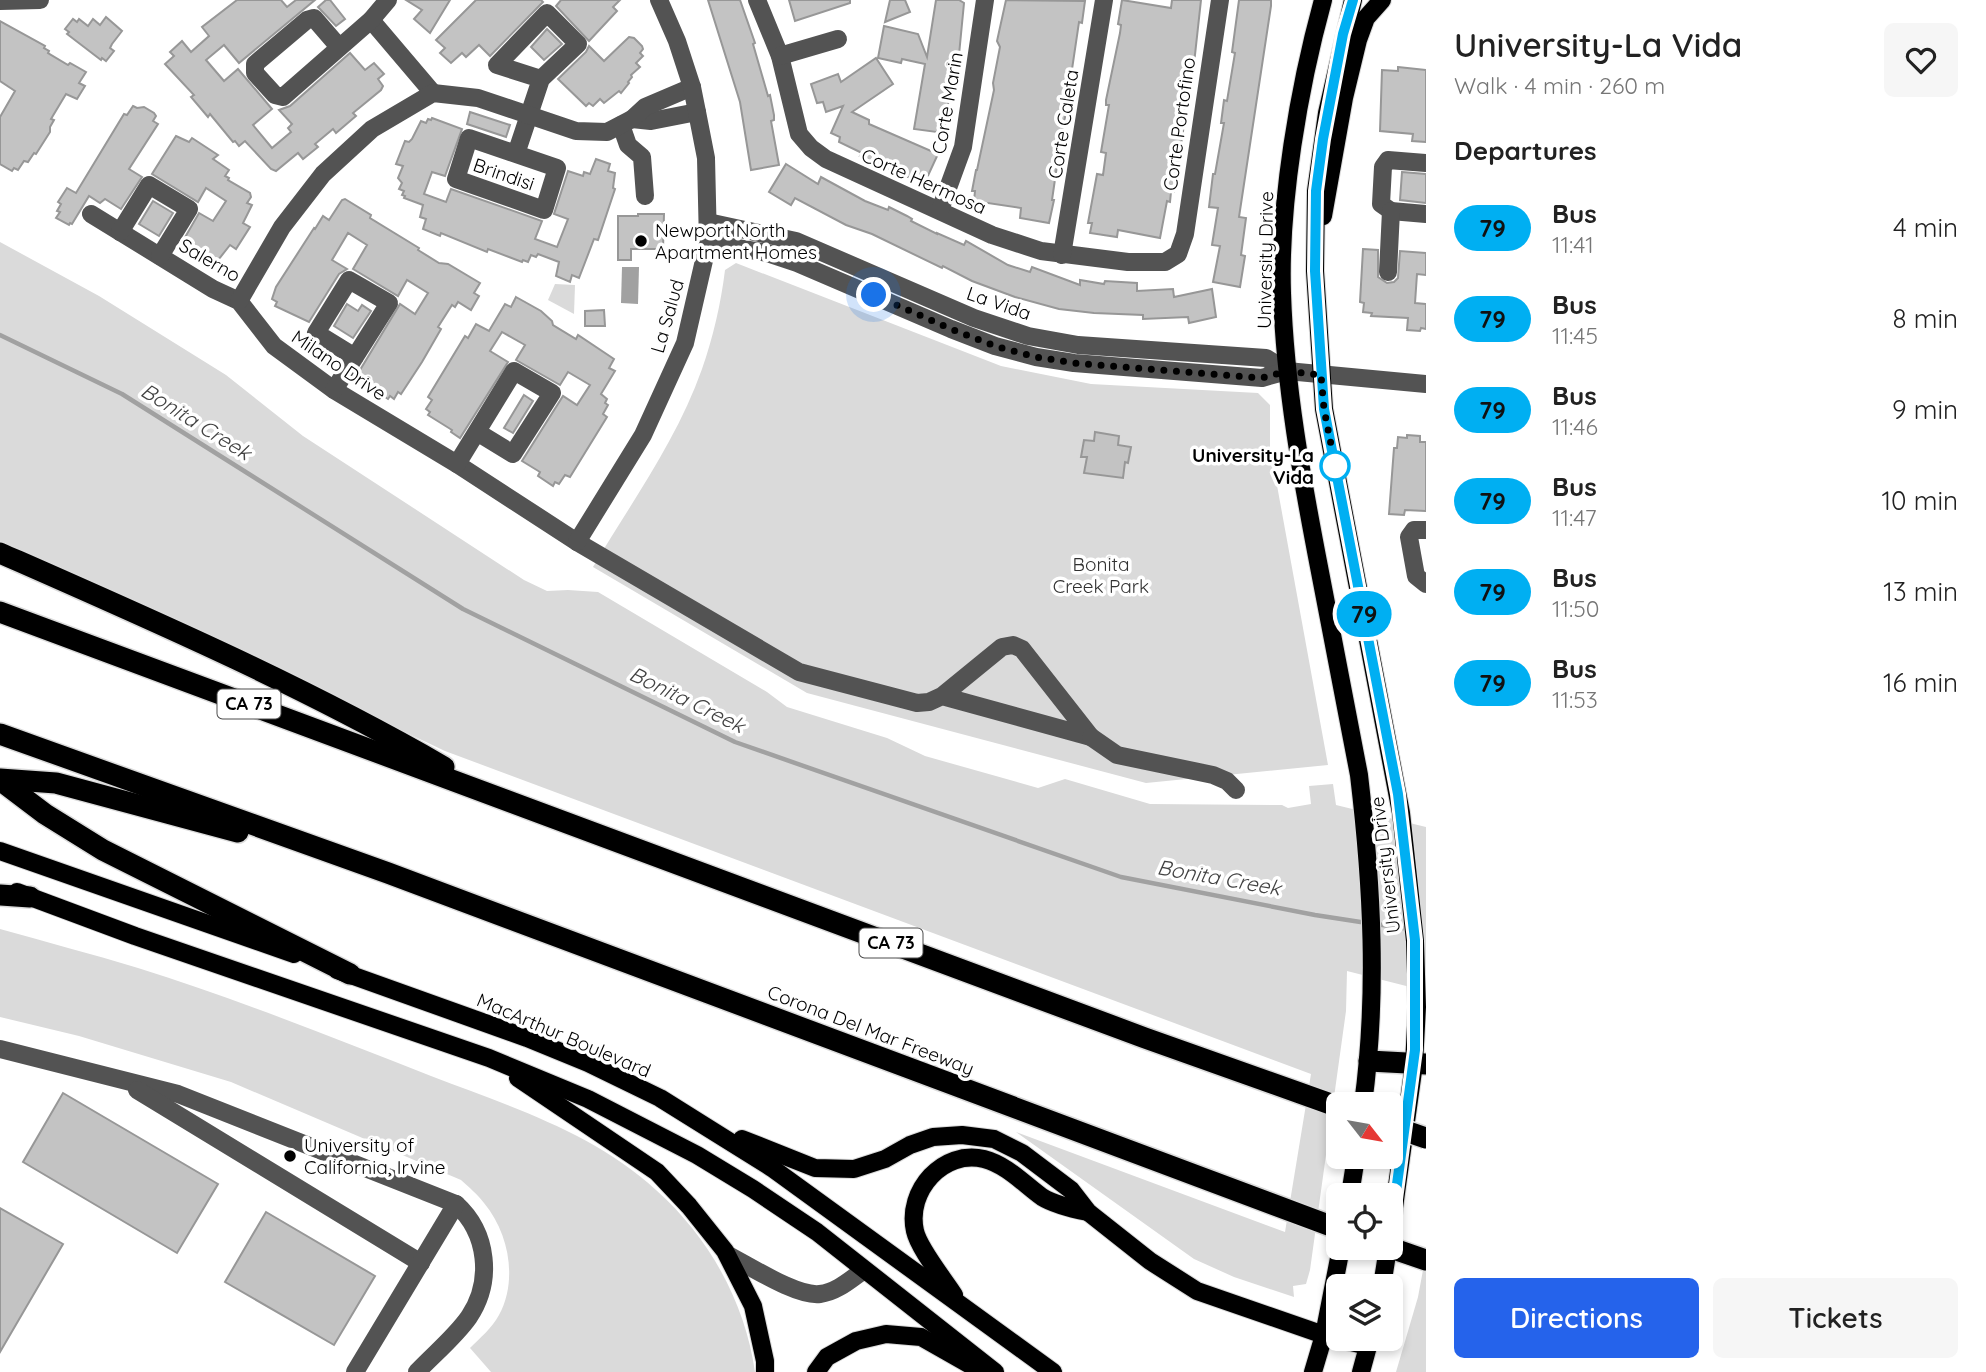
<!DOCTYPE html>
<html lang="en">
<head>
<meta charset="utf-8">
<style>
  :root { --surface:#fff; --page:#f6f6f6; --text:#222; --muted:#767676; --accent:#2563eb }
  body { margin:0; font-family:Quicksand,sans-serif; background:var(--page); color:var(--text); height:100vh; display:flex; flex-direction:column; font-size:26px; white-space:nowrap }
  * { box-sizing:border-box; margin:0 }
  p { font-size:23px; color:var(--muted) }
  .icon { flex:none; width:38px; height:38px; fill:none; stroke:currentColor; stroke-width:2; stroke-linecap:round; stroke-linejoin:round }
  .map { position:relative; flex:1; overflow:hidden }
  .sheet { display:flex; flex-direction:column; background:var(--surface); width:560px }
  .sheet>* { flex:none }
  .badge { padding:0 14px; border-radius:23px; font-size:24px; line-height:46px }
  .needle { width:46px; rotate:121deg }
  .tools { position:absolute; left:1326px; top:1092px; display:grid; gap:14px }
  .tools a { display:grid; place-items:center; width:77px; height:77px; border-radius:10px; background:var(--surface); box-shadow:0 4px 10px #0003; font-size:35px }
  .you { position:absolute; width:35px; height:35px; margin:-18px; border:5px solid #fff; border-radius:50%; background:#1a73e8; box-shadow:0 0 0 10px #1a73e833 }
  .map>.badge { position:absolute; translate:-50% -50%; box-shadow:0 0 0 4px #fff }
  h2 { padding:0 28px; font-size:26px; line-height:63px }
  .round { display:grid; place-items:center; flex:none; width:74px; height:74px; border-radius:10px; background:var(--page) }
  .headline { display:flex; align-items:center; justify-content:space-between; height:119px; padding:0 28px }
  h1 { font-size:33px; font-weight:600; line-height:52px }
  .button { display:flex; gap:14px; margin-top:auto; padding:14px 28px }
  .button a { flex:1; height:80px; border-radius:10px; background:var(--accent); color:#fff; font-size:28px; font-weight:600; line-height:80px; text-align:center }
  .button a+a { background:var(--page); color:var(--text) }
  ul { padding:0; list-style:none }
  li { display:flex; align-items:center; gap:21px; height:91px; padding:0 28px }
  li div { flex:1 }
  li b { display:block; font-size:26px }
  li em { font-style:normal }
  li .badge { min-width:77px; font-weight:700; text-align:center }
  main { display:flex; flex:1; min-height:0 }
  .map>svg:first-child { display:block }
  .green { fill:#dadada }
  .water { fill:#a1a1a1 }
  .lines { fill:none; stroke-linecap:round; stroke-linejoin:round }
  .stream { stroke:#a1a1a1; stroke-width:4.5 }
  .building { fill:#c3c3c3; stroke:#979797; stroke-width:2 }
  .major-casing { stroke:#dbdbdb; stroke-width:20 }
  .highway-casing { stroke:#dbdbdb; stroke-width:24 }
  .minor { stroke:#535353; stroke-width:18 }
  .major { stroke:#000; stroke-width:18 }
  .highway { stroke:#000; stroke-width:21 }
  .highway-bridge-casing { stroke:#dbdbdb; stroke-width:24; stroke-linecap:butt }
  .highway-bridge { stroke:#000; stroke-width:21 }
  .line-casing { stroke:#fff; stroke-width:16 }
  .line { stroke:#00aff2; stroke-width:10 }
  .walk { stroke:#000; stroke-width:7; stroke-dasharray:0 12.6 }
  .poi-dot { fill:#000; stroke:#fff; stroke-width:2.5 }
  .stop-dot { fill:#fff; stroke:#00aff2; stroke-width:3.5 }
  .labels { text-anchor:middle; stroke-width:7; stroke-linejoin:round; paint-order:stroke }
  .shield { fill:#fff; stroke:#4c4c4c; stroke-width:2 }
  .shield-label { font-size:18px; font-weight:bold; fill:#000 }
  .street-label { font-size:19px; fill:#000; stroke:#fff }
  .poi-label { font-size:19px; fill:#000; stroke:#fff; text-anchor:start }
  .stop-label { font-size:19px; font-weight:bold; fill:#000; stroke:#fff; text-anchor:end }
  .park-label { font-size:19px; fill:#313131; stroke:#fff }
  .water-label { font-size:21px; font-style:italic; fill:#424242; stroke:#fff }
</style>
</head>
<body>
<main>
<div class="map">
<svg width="1426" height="1372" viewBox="0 0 1426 1372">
  <rect width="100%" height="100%" fill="#fff"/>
  <g class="green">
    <path d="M0,242L99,296L226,375L303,436L524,580L547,591L568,590L598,592L767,692L787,707L887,738L925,756L1038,788L1065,779L1150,804L1282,805L1288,808L1311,804L1309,786L1333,784L1336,805L1426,827V991L1347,971L1346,1011L1310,1270L1306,1284L1293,1286L1294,1297L1234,1277L1194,1259L1016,1132L1285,1232L1311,1074L445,751L0,541Z"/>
    <path d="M736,263L1001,366L1091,384L1258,393L1270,405V447L1328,765L1146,783L807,693L593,567C631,503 677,440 702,369C713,338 721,303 725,270Z"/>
    <path d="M555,284L575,285L574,314L548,300Z"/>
    <path d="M0,929C46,942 92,954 138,968C237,999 334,1038 431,1076C509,1106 593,1132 656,1190C709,1237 745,1302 755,1372H491L470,1348C480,1338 492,1328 499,1315C518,1280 509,1233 484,1203C478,1195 469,1187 461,1180L231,1082L79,1036L0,1017Z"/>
    <path d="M1426,1254V1372H1396L1418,1297Z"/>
  </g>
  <path class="water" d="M622,267H639L638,304L621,303Z"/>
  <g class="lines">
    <g class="stream">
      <path d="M0,335L122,394L463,609L735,742L1121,877L1315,915L1367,923"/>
      <path d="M1376,924L1409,929"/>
    </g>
  </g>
  <g class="building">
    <path d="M237,0H281L287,7L296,0H315L239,63L224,45L206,60L224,81L238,69L272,109L253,125L272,148L291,132L288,128L292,124L279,110L290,106L350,53L365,70L374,63L384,74L378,79L383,86L381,90L353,113L356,116L336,133L333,129L315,144L318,147L303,159L298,153L276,171L271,169L245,141L239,146L235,141L233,142L210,114L208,117L191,97L194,95L165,64L174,56L170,52L182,41L191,52L209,36L202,27Z"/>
    <path d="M326,0H330L345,19L336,26L318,7Z"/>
    <path d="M406,0H450L430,33L414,19L422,10Z"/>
    <path d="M476,0H541L543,2L490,56L479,45L466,57L462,53L451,63L440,53L445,48L436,40Z"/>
    <path d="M561,0H620L613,7L617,11L589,41L556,6Z"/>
    <path d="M708,0H740L755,43L753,44L768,96L770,95L774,115V120L771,121L779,165L751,170L740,102Z"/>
    <path d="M789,0H850V3L795,21Z"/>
    <path d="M890,0H905L910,12L885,22Z"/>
    <path d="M936,0H959L964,3L958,65L953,90H950L944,133L914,129L925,64L902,59L901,63L878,58L884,26L918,34L927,57Z"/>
    <path d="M1006,0L1085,1L1082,23L1079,22L1071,76H1074L1062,131L1052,200H1054L1049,223L1020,218L1021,208L974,201L975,191H972L976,170H977L994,90L993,83L1000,47L997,41Z"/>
    <path d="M1122,0L1171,8L1172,0H1201L1193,73H1191L1190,84L1187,83L1183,132L1174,192H1171L1170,202L1167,201L1160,238L1118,230L1117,237L1090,233L1092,223H1088L1097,174L1103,175L1106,153L1101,152L1109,105H1106V100L1120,33L1121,25L1118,24Z"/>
    <path d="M1239,0H1271V6L1239,217L1246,218L1241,255L1245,256L1240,287L1213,282L1220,246L1212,245L1218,208L1209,207L1213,174H1215L1224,123H1221L1224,100L1227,101L1235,53L1232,52Z"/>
    <path d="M106,17L122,31L112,44L110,48L114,51L106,61L102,58L101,60L67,34L69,32L65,29L73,19L77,22L79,19L88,26L93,19L100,25Z"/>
    <path d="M0,21L45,46L44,48L49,51L48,53L68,65L70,63L86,72L79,83L85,86L77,99L66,94L51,119L54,120L50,127V132L36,154L34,153L28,162L24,161L18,170L14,168L12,171L0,164V117L15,91L0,81Z"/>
    <path d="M547,29L562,44L544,60L531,47Z"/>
    <path d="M629,37L634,38L642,46L643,49L640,53L643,56L636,63L640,67L631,75L632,77L628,82L629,83L621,93L619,91L604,103L600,99L593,106L589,103L586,106L558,79L586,52L589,46L604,61Z"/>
    <path d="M876,58L893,84L852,112L869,120V124L938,154L926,180L917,176L915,180L877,164L860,156L862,153L839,142L840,137L831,133L843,106L826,112L823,102L817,103L811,84L838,74L841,82Z"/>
    <path d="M1398,67L1426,70V142L1412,141L1413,134L1380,131L1382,70L1398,71Z"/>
    <path d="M133,106L137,108L144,107L154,113L156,116L153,121L158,124L129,169L142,177L121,209L105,199L100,203L89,196L72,224L70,223L69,225L56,218L60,212L57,211L61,204L58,202L67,188L76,193L124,114L127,115Z"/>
    <path d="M470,112L510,125L506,137L467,124Z"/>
    <path d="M432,118L462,129L445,176L432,172L424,194L446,202L451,189L542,221L535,239L557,247L568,219L554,214L568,171L583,176L584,172L590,174L596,159L610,164L608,171L615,173L613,188L615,189L598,240L594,239L579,278L572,275L570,282L556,276L559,262L538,254L536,257L531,255L528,262L523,260L522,262L488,249L487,252L441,233L440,236L423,229L426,219L420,217L423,205L404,198L405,196L402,195L404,191L399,189L402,183L398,178L403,166L396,164L405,141L409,142L412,139L421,121L426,123L428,119L431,120Z"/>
    <path d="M176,136L189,142L192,138L218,155L213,159L229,170L225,176L229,178L228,180L250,193L251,197L247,203L252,205L243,223L250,227L236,249L230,245L215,264L212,261L209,265H206L180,246L199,213L213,221L226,201L206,188L198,202L152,174Z"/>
    <path d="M786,164L818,184L821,177L865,201L888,210L889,207L907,216L912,219L911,221L937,234V233L964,245L966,241L1008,265L1030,272L1032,267L1080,285V280L1104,284L1105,281L1137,283V291L1173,289L1174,297L1212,289L1216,317L1189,323L1188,317L1143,319V315L1094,313L1059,309L1015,297L972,281L943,266L942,268L872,234L846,225L795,198L791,205L769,192Z"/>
    <path d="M1402,172L1426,174V203L1400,200Z"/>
    <path d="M345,199L371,215L370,218L419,248L418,250L439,263L448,264L480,283L474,293L479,296L471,310L458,302L455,307L452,305L438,327L441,329L422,362L401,394L398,392L394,399L390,396L388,399L372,389L374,386L357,375L400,304L415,314L428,293L407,280L398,296L353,269L367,245L348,233L332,260L347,269L339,274L309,322L275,306L277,302L272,299L276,287L314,228L315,229L323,216L329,220L342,200Z"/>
    <path d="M153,201L173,213L159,236L139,224Z"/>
    <path d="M638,214H664L663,249H631V260H618V216H638Z"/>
    <path d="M1363,249L1378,250V277L1387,283L1394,282L1398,278L1400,251L1426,253V275L1417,274L1415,303L1426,304V329L1421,328L1420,331L1407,330L1408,318L1371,316L1372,313L1363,312L1364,303L1360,302Z"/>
    <path d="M516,297L541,311L552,321L553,325L576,339L578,335L614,359L609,368L615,371L601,394L607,399L605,403L608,405L603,414L607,417L570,477L565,475L559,484L555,482L553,486L538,476L540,472L522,461L563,396L577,405L590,385L568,372L560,385L516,360L525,345L502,332L490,351L508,362L460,438L451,432L452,430L428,415L430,412L426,409L432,400L428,397L465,336L468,338L476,324L489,331L505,304L511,307Z"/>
    <path d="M347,304L358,311L362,305L371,311L353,338L334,326Z"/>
    <path d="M604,310L605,326H585V311Z"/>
    <path d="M524,395L533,401L513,433L504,428Z"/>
    <path d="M1095,432L1119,436L1118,445L1131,447L1128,463L1125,462L1123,478L1084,473L1087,457H1081L1084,440L1094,441Z"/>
    <path d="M1407,435L1420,436V442H1426V511L1405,510L1404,515L1389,514L1394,448H1397L1398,437L1407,438Z"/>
    <path d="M63,1093L218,1184L177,1253L23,1162Z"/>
    <path d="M0,1208L63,1244L0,1352Z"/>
    <path d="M266,1212L375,1276L334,1345L225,1282Z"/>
  </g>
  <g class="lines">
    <g class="major-casing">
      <g id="major">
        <path d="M1323,0C1299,87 1279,203 1282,293C1285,387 1302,479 1320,572C1333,639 1346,707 1359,775C1372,885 1378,994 1363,1104"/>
        <path d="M1353,0L1327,113L1316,191L1315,271L1324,409L1401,813L1415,941L1417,1007L1414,1064L1391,1229"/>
        <path d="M1323,216L1344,98L1358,40L1366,18L1382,0"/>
        <path d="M0,851L294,954"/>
        <path d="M17,892L135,936L489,1058L588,1099L697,1155L753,1189L817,1232L995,1372"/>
        <path d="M337,970L527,1038L588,1063L660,1098L772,1168L1053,1372"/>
        <path d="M518,1078L657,1172L689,1206L725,1251L753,1306L765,1361V1372"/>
        <path d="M742,1139L815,1168L854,1169L885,1159L910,1145L933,1137L962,1135L994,1139L1022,1153L1071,1190L1088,1212L1150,1261L1197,1291L1324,1335L1367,1346"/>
        <path d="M1350,1195L1356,1157"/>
        <path d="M1382,1286L1388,1248"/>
        <path d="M954,1295C944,1279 919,1249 915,1231C906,1191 943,1149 984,1159C1007,1165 1024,1184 1042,1197C1055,1205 1073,1209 1088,1212"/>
        <path d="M816,1372L827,1357L856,1341L886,1334L921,1337L974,1367"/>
        <path d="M1313,1372L1324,1335L1341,1248"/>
        <path d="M1361,1372L1370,1339"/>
      </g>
    </g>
    <g class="highway-casing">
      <g id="highway">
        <path d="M0,553C150,619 302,685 444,767"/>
        <path d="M0,612L1145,1038L1339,1107"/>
        <path d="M0,734L388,873L1339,1229"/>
        <path d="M0,779L56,783L238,832"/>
        <path d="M0,780L45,814L103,850L350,974"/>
        <path d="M0,895L30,897"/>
        <path d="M1369,1061L1426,1064"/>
        <path d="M1391,1248L1426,1260"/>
      </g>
    </g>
    <g class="minor">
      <path d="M757,0L780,56L799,134L811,148L826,159L992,235L1041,251L1128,262H1165L1178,254L1185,234L1220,0"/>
      <path d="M0,1L40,0"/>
      <path d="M371,20L433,93"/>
      <path d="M339,47L314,18L307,20L255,64V73L275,95L283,97L371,20L388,0"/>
      <path d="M780,56L838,39"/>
      <path d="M632,119L651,121L697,112"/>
      <path d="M621,125L628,145L642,157L645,196"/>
      <path d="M516,154L557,168L544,210L456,179L469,138L516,154L541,79L578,44L547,13L497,65L541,79"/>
      <path d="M1426,163L1388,160L1383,167L1381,204L1391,211L1426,214"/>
      <path d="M940,210L963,147L985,0"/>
      <path d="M91,214L213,289L239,301L274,346L334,390L457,464L577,542L799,672L917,703L929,702L942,696L1091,737L1022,649L1013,645L1002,647L942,696"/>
      <path d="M708,222L796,241L974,318L1028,336L1078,345L1266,358L1287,371"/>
      <path d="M120,232L149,185L189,209L160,256"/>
      <path d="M708,243L767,253L797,263L951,329L995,346L1036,357L1074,363L1262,378L1287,371L1426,384"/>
      <path d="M1062,255L1104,0"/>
      <path d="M1388,272L1391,211"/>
      <path d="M239,301L282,227L323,174L372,129L433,93L478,98L576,131L607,132L632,119L645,107L692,87"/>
      <path d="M334,390L389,303L349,280L316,333L355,357"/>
      <path d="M457,464L514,371L552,393L513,454L477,432"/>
      <path d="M1426,530H1414L1409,537L1416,576L1426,584"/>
      <path d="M577,542L643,435L685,343L708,243L706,158L697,112L692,87L677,41L659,0"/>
      <path d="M1091,737L1117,755L1213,775L1227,781L1236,790"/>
      <path d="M0,1049L178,1094L456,1204C488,1233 493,1281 469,1317C455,1337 434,1354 417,1372"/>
      <path d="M137,1090L421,1263"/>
      <path d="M728,1255C750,1266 797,1297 820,1294C837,1292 851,1279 864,1270"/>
      <path d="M355,1372L456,1204"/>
    </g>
    <use href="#major" class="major"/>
    <use href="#highway" class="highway"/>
    <g class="highway-bridge-casing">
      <path id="highway-bridge" d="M1391,1126L1426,1138"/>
    </g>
    <use href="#highway-bridge" class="highway-bridge"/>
  </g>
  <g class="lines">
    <g class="line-casing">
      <path id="line" d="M1353,0L1343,34L1323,139L1316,191L1315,271L1324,409L1398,794L1415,940V1050L1391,1229"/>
    </g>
    <use href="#line" class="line"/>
    <path class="walk" d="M874,295L951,329L995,346L1036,357L1074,363L1262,378L1287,371L1321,375L1324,409L1337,475L1335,466"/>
  </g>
  <g class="poi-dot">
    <circle cx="641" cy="241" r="7"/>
    <circle cx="290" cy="1156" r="7"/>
  </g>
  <circle class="stop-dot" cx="1335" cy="466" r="14"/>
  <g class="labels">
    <g class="shield">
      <rect x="217.5" y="689.5" width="63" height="29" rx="5"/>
      <rect x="859.5" y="928.5" width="63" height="29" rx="5"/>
    </g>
    <g class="shield-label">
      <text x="249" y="710">CA 73</text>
      <text x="891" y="949">CA 73</text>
    </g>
    <g class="street-label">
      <text transform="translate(947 103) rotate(-80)" y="7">Corte Marin</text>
      <text transform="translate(1063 124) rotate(-81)" y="7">Corte Caleta</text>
      <text transform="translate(1179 124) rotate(-82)" y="7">Corte Portofino</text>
      <text transform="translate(504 174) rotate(19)" y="7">Brindisi</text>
      <text transform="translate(924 181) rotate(24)" y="7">Corte Hermosa</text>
      <text transform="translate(210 260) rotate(30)" y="7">Salerno</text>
      <text transform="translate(1265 260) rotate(-89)" y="7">University Drive</text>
      <text transform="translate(999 303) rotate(19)" y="7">La Vida</text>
      <text transform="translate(667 316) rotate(-74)" y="7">La Salud</text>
      <text transform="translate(339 365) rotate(34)" y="7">Milano Drive</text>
      <text transform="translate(1385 865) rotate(-97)" y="7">University Drive</text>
      <text transform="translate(871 1030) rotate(21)" y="7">Corona Del Mar Freeway</text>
      <text transform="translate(564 1035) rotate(23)" y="7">MacArthur Boulevard</text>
    </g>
    <g class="poi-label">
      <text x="655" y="237">Newport North<tspan x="655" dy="22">Apartment Homes</tspan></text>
      <text x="304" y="1152">University of<tspan x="304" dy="22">California, Irvine</tspan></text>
    </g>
    <g class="stop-label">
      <text x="1314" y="462">University-La<tspan x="1314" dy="22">Vida</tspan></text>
    </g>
    <g class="park-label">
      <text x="1101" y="571">Bonita<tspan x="1101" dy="22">Creek Park</tspan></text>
    </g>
    <g class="water-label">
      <text transform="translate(196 422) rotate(32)" y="7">Bonita Creek</text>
      <text transform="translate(687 700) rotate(26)" y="7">Bonita Creek</text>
      <text transform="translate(1219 878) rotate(10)" y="7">Bonita Creek</text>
    </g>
  </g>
</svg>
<div class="tools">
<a><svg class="needle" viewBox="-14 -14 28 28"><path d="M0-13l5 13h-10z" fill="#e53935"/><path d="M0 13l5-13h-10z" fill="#767676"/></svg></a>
<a><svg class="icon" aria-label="locate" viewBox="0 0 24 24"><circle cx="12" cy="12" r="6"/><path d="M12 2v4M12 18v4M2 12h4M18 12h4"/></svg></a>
<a><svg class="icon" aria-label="layers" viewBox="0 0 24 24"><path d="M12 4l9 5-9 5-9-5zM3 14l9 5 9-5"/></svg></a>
</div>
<div class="you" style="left:874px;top:295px"></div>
<b class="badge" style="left:1364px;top:614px;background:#00aff2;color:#111">79</b>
</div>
<section class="sheet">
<div class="headline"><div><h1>University-La Vida</h1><p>Walk · 4 min · 260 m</p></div><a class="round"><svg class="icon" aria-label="heart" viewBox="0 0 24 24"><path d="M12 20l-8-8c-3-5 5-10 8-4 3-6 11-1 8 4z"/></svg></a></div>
<h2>Departures</h2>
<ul>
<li><span class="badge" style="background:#00aff2;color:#111">79</span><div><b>Bus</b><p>11:41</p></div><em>4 min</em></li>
<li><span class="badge" style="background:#00aff2;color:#111">79</span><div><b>Bus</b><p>11:45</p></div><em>8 min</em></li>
<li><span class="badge" style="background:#00aff2;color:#111">79</span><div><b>Bus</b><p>11:46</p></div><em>9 min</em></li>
<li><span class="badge" style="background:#00aff2;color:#111">79</span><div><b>Bus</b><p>11:47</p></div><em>10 min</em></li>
<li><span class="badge" style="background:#00aff2;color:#111">79</span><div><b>Bus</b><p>11:50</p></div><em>13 min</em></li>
<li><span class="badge" style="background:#00aff2;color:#111">79</span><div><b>Bus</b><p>11:53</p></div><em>16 min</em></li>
</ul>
<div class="button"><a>Directions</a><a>Tickets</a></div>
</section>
</main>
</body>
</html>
